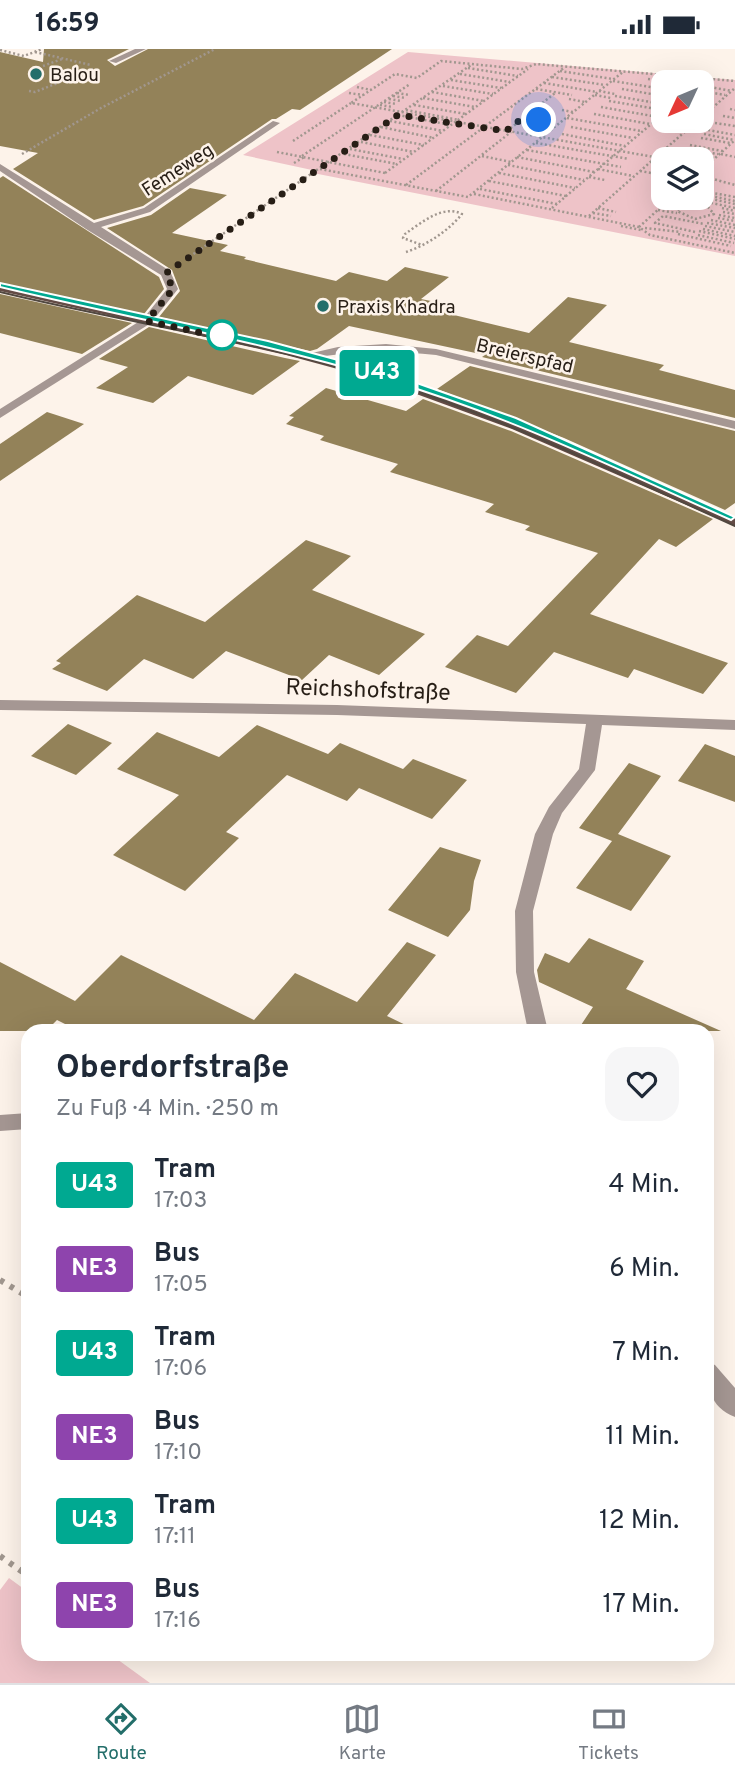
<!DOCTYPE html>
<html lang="de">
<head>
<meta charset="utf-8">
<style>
  :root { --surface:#fff; --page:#f6f6f7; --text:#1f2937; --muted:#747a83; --line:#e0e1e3; --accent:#236e6a }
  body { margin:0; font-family:Overpass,sans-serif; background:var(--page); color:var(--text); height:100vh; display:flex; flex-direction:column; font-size:26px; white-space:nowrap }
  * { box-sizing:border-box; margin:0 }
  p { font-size:23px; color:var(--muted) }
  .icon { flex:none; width:38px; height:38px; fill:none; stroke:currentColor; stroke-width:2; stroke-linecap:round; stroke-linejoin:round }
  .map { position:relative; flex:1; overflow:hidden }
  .panel { position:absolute; left:21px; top:975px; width:693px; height:637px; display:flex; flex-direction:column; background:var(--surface); border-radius:21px; box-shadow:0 7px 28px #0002 }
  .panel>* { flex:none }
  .badge { padding:0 14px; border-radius:5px; font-size:24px; line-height:46px }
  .needle { width:46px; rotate:226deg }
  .controls { position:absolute; left:651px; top:21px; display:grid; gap:14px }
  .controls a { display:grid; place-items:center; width:63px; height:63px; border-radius:14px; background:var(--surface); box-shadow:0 7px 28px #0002; font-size:35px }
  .you { position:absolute; width:35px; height:35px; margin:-18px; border:5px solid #fff; border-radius:50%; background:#1a73e8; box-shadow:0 0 0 10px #1a73e833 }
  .map>.badge { position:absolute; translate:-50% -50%; box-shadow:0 0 0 4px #fff }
  .round { display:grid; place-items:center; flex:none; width:74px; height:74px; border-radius:21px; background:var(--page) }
  .head { display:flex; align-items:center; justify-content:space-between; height:119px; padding:0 35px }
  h1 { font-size:33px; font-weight:700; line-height:52px }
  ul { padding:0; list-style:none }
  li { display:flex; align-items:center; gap:21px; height:84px; padding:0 35px }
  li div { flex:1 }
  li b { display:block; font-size:26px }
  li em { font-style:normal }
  li .badge { min-width:77px; font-weight:700; text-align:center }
  .status { display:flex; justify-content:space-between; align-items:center; height:49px; padding:0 35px; background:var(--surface); direction:ltr }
  .status svg { height:19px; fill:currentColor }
  .menu { display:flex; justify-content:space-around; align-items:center; height:98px; border-top:2px solid var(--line); background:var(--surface); font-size:19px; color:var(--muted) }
  .menu a { display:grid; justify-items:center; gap:4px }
  .menu .active { color:var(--accent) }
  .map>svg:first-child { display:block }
  .green { fill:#eec3c8; fill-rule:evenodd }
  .building { fill:#938259 }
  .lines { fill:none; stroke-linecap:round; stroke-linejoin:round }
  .path-far1 { stroke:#a1978f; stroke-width:2.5; stroke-dasharray:2 2.5; stroke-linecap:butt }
  .path { stroke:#a1978f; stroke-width:6; stroke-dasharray:4.5 7; stroke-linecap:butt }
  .minor { fill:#a59793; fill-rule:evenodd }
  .major { fill:#634b45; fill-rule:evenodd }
  .tram { stroke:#514840; stroke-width:2 }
  .line { fill:#00a991; stroke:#fff; stroke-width:2 }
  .walk { stroke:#271e16; stroke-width:7; stroke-dasharray:0 12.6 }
  .poi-dot { fill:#236e6a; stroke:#fdf3ea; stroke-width:2.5 }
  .stop-dot { fill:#fff; stroke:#00a991; stroke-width:3.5 }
  .labels { text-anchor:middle; stroke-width:5; stroke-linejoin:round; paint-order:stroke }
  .far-poi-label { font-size:19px; fill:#271e16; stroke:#fdf3ea; text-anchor:start }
  .far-street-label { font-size:19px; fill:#271e16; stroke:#fdf3ea }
  .street-label { font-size:23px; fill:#271e16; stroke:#fdf3ea }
</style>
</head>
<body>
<div class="status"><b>16:59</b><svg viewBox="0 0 49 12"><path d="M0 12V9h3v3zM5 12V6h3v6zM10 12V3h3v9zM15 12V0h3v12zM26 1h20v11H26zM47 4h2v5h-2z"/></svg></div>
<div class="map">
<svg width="735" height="1634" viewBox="0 0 735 1634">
  <rect width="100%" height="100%" fill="#fdf3ea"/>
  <g class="green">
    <path d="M408,3L735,31V207L313,124L312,121L243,106ZM663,33H702V72H663ZM663,110H702V149H663Z"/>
    <path d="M9,1529L28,1543V1605H110L150,1634H0V1541Z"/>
  </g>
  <g class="building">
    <path d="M44,0H129L107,11L115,17L148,0H392L300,61L292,60L276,70H272L143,157L94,171L13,120L38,104L0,97V3L43,13Z"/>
    <path d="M3,127L159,228L164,240L144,265L0,234V129Z"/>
    <path d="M190,139L227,146L172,184L228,196L220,202L246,208L244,210L336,232L349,223L387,232L405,218L449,228L421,250L436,253L429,260L529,284L568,248L607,256L569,293L664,316L659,321L735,341V369L482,308L485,306L349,277L317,300L310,302L159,268L180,242L172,221L107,179L151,166Z"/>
    <path d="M0,245L132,274L82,305L0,284Z"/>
    <path d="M149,278L285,309L300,312L253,346L188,327L153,354L96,339L128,318L99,310Z"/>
    <path d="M470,317L735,382V454L725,461L564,389L437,340Z"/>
    <path d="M326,339L406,362L423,350L511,382L713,470L676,498L659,490L590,565L728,614L703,645L634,620L628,629L554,603L516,644L445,618L477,586L508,597L598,504L525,481L530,477L485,463L494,455L390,423L398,415L320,391L324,387L286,375L294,368L289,367Z"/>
    <path d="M47,363L84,375L0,432V395Z"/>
    <path d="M306,491L351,507L312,541L425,585L379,626L329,606L302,631L226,602L193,630L144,610L107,642L52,620L61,614L56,612L137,546L205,573Z"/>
    <path d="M68,675L112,694L76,726L31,707Z"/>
    <path d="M257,676L328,705L340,694L403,720L413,710L467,731L432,770L359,739L347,752L287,726L226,783L239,789L185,842L113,806L179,746L117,720L157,683L219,708Z"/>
    <path d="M705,695L735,707V753L678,732Z"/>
    <path d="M629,714L661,727L618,785L671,807L631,862L576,839L612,792L579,779Z"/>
    <path d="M440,798L481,811L474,832L470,861L448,888L388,861Z"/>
    <path d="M589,889L644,912L626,940L721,982H577L593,958L539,933L537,921L545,904L569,914Z"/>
    <path d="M407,893L436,906L387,967L418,982H79L57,971L46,982H0V913L75,952L121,906L254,971L295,924L357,953Z"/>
  </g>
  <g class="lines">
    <g class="path-far1">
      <path d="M0,1L24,7L42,0"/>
      <path d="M35,3L91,16"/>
      <path d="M43,17L62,10"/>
      <path d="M468,19L518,27"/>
      <path d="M560,22L613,30"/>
      <path d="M460,25L510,33"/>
      <path d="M552,28L605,36"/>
      <path d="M648,30L670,33"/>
      <path d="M451,31L501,39"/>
      <path d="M613,32L663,40"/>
      <path d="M544,34L597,43"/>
      <path d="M443,37L493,45"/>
      <path d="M357,38L371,41"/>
      <path d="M702,38L709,39L705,42"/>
      <path d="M710,38L732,42"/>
      <path d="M536,40L572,46"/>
      <path d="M622,40L663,47"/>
      <path d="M29,42L35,43L93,20"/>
      <path d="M599,42L615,45"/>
      <path d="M702,42L725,46"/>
      <path d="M432,43L484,52"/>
      <path d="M349,44L363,46"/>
      <path d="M397,44L410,46"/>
      <path d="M595,46L611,49"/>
      <path d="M393,47L406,49"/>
      <path d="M615,47L663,55"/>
      <path d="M423,49L475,58"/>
      <path d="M389,50L401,52"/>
      <path d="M569,50L585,53"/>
      <path d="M609,52L663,61"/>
      <path d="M384,53L397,55"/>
      <path d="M380,56L393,58"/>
      <path d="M414,56L466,65"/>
      <path d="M601,58L658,68"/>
      <path d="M730,60L735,61"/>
      <path d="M406,61L459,71"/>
      <path d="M562,61L573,63"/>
      <path d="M528,65L545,68"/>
      <path d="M594,65L650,75"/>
      <path d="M398,66L451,76"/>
      <path d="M723,67L735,69"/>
      <path d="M524,68L539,71"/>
      <path d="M702,68L735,39"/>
      <path d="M567,69L641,82"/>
      <path d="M390,72L443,82"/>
      <path d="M715,74L735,77"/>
      <path d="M381,78L434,89"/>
      <path d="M571,78L633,89"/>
      <path d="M708,81L735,86"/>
      <path d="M507,82L555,44"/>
      <path d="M562,85L625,97"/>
      <path d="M704,85L734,91"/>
      <path d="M370,86L424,96"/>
      <path d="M701,89L730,94"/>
      <path d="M293,92L351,54"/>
      <path d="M361,93L414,103"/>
      <path d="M536,94L629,110"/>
      <path d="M690,96L722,102"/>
      <path d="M350,100L403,110"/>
      <path d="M686,100L718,105"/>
      <path d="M527,101L621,118"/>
      <path d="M277,103L385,124"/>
      <path d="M682,103L714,109"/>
      <path d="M22,105L101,59L215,0"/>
      <path d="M344,105L397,115"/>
      <path d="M721,105L735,108"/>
      <path d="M302,107L410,35"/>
      <path d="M482,107L511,113"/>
      <path d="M517,108L594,123"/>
      <path d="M665,110L351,54L395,25L417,29L441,12L522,20L536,15L735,32"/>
      <path d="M294,114L304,108"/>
      <path d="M508,116L584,131"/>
      <path d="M320,120L468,148L624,22"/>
      <path d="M598,120L633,127"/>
      <path d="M702,121L735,91"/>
      <path d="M640,122L657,125"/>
      <path d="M385,124L528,20"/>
      <path d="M499,124L575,139"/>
      <path d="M702,127L735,136"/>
      <path d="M589,128L605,131"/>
      <path d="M663,129L658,130L663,132"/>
      <path d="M489,132L566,147"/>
      <path d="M406,136L565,18"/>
      <path d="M480,140L557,155"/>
      <path d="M436,142L511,83"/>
      <path d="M702,142L735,148"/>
      <path d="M474,145L639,178L650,186L735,204"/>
      <path d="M702,145L735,152"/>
      <path d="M702,148L735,155"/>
      <path d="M680,149L690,151"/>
      <path d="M689,149L735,159"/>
      <path d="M670,150L689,154"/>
      <path d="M690,156L708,158L714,165L695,170L677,162L680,158Z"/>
      <path d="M552,159L663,65"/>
      <path d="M598,159L616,163"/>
      <path d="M722,159L735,162"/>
      <path d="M658,161L677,164"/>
      <path d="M723,163L735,165"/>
      <path d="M593,164L611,167"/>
      <path d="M719,166L735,169"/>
      <path d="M589,167L697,72"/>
      <path d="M718,169L735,172"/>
      <path d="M711,171L735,176"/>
      <path d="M707,174L735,179"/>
      <path d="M621,177L641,181"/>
      <path d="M705,177L735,183"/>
      <path d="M639,178L671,149"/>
      <path d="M645,179L681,183"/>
      <path d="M703,180L735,187"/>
      <path d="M699,182L735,190"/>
      <path d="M695,183L655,174L663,167L704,175"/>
      <path d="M678,185L731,197"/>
      <path d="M698,186L734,194"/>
      <path d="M406,203C427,196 448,182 462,165C443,155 421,174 405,185L403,189L422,196"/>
      <path d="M186,210L471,16"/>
    </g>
    <g class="path">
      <path d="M0,1231L28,1248"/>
      <path d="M0,1507L24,1524L28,1520"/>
    </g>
    <g class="minor">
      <path d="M135,0H146L116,14L109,12Z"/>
      <path d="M273,72L280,74L150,163L101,178L170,222L178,240L151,274L0,369V360L143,270L167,240L161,226L86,180L0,122V115L94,174L144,159Z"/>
      <path d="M386,295L436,300L735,372V380L436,306C391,301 349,302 305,310L299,307L338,298Z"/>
      <path d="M0,651L337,656L735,671V681L602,676L595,721L562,764L553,785L533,862L534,923L548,982H528L516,923L515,862L535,785L549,758L579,720L586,675L337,666L0,661Z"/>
      <path d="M28,1064V1080L0,1082V1066Z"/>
      <path d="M707,1313L715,1316L735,1339V1368C709,1358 707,1337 707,1313Z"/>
    </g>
    <path class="major" d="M0,236C128,267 261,286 387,326C507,363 620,417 735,468V477L512,380L378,331L286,306L0,242Z"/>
    <path class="tram" d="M0,243C127,274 258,292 382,331C504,369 619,425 735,477"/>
  </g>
  <path class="line" d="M0,234L268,292L397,327L516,369L735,468L731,471C619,421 507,366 388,331C260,292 128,269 0,238Z"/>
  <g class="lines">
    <path class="walk" d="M222,286L221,288L147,272L173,240L166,224L398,66L506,82L524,68L539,71"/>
  </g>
  <g class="poi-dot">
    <circle cx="36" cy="25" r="7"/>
    <circle cx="323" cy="257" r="7"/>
  </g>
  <circle class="stop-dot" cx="222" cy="286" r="14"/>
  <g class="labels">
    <g class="far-poi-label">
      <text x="50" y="32">Balou</text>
      <text x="337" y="264">Praxis Khadra</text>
    </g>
    <g class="far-street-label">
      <text transform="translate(177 120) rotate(-33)" y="7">Femeweg</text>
      <text transform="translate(525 306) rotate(13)" y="7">Breierspfad</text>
    </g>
    <g class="street-label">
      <text transform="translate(368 640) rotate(2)" y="8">Reichshofstraße</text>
    </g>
  </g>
</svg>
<div class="controls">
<a><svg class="needle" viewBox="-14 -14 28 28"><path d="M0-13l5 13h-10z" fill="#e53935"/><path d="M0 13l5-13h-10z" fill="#747a83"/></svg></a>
<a><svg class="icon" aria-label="layers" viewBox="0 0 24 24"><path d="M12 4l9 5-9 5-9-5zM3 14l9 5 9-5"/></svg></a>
</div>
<div class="you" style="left:539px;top:71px"></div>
<b class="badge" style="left:377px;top:324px;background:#00a991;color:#fff">U43</b>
<section class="panel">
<div class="head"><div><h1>Oberdorfstraße</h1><p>Zu Fuß · 4 Min. · 250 m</p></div><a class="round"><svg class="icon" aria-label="heart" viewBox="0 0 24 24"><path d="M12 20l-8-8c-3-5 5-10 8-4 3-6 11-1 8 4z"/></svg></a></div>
<ul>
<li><span class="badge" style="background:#00a991;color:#fff">U43</span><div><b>Tram</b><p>17:03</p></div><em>4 Min.</em></li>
<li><span class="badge" style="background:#8e44ad;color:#fff">NE3</span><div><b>Bus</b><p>17:05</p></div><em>6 Min.</em></li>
<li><span class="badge" style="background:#00a991;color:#fff">U43</span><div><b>Tram</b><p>17:06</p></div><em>7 Min.</em></li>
<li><span class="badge" style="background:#8e44ad;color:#fff">NE3</span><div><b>Bus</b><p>17:10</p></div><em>11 Min.</em></li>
<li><span class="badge" style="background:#00a991;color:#fff">U43</span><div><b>Tram</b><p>17:11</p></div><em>12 Min.</em></li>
<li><span class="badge" style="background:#8e44ad;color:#fff">NE3</span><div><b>Bus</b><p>17:16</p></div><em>17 Min.</em></li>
</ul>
</section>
</div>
<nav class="menu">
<a class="active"><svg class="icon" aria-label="directions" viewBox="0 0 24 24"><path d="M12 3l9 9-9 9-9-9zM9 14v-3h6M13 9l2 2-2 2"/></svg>Route</a>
<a><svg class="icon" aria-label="map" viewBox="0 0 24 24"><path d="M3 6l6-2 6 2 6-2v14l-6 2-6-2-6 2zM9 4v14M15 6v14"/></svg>Karte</a>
<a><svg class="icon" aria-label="tickets" viewBox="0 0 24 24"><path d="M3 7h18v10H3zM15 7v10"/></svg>Tickets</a>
</nav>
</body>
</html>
